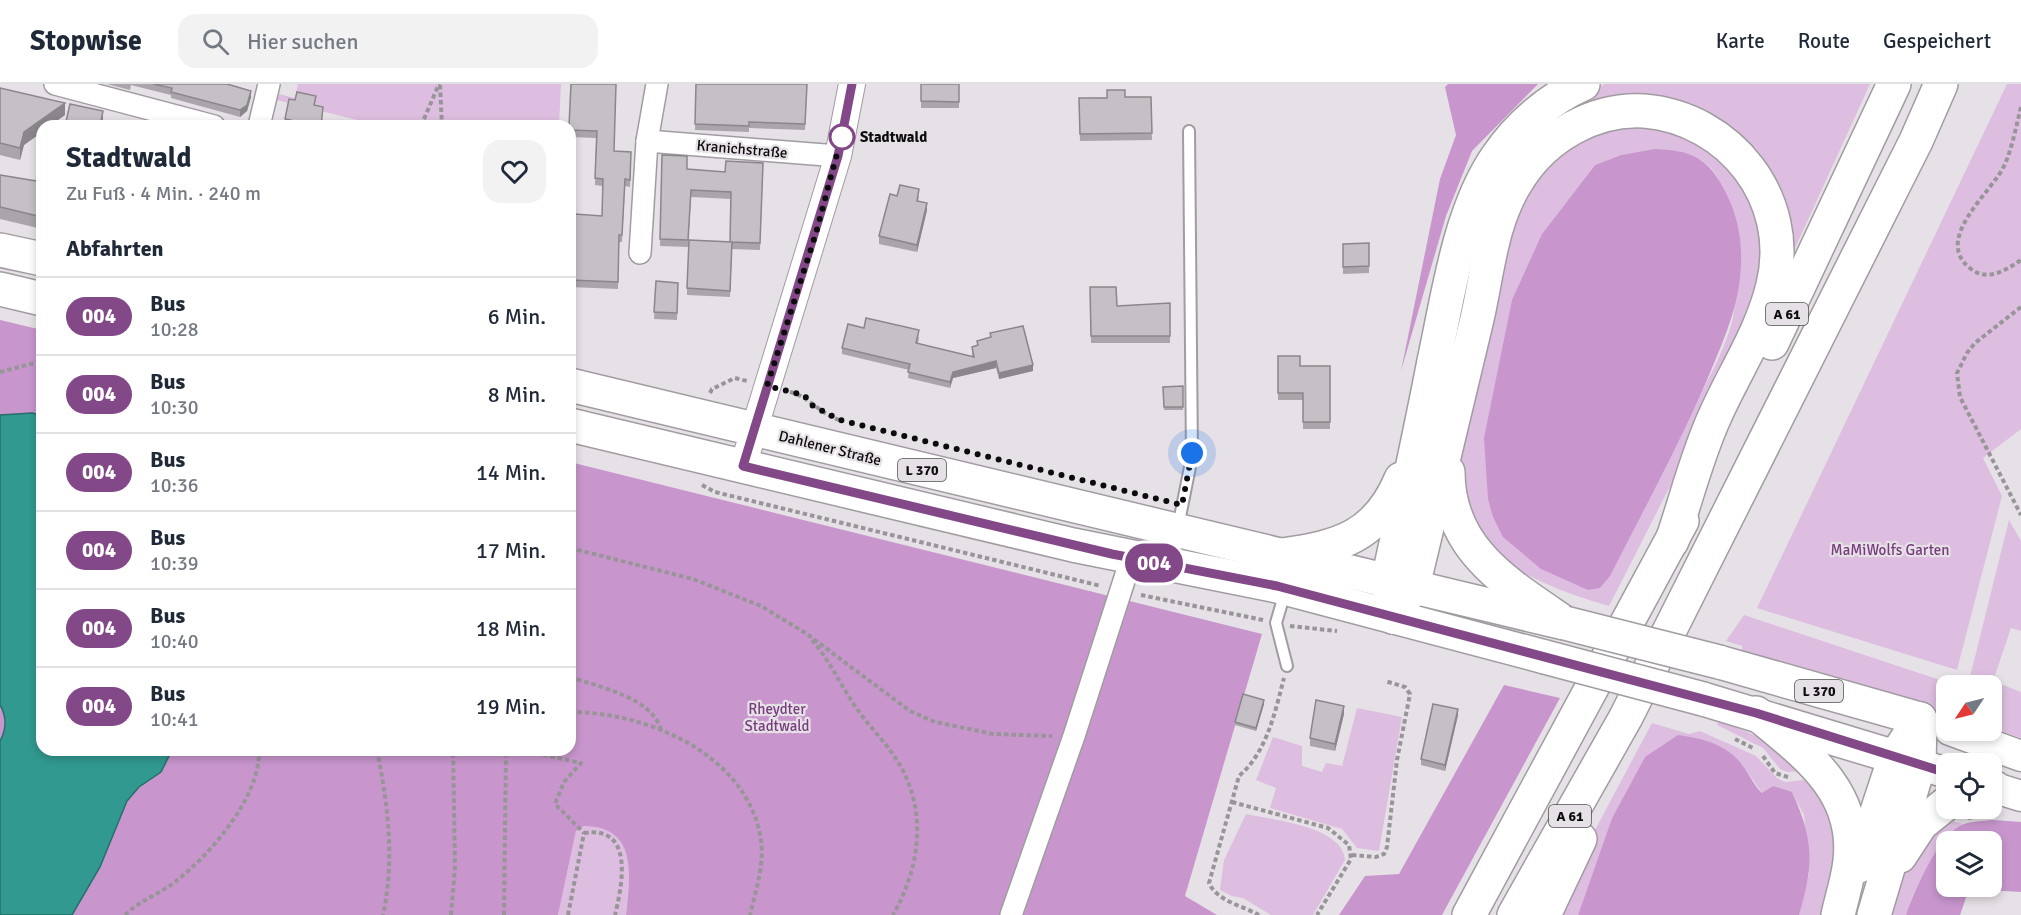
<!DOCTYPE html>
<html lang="de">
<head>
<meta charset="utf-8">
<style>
  :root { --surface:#fff; --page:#f2f2f3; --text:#1f2937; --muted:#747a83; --line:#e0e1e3 }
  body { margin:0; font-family:Signika,sans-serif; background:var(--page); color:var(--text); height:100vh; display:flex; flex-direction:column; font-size:22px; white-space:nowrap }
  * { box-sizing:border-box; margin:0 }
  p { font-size:20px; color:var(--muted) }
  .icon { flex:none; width:33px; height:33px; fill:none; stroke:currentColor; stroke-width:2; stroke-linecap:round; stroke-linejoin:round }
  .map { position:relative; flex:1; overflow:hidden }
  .side { position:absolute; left:36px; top:36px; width:540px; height:636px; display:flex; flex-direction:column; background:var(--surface); border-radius:18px; box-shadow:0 3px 9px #0003 }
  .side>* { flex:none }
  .badge { padding:0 12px; border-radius:20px; font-size:21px; line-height:39px }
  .needle { width:39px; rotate:235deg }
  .buttons { position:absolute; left:1936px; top:591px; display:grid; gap:12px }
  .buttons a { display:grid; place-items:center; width:66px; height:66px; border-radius:12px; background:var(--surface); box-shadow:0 3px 9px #0003; font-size:30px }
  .you { position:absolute; width:30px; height:30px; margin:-15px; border:4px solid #fff; border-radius:50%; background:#1a73e8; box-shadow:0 0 0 9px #1a73e833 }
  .map>.badge { position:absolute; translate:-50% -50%; box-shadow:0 0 0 3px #fff }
  h2 { padding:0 30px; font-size:22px; line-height:54px }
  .round { display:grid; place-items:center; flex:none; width:63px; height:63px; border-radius:18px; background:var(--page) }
  .headline { display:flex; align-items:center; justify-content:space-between; height:102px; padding:0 30px }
  h1 { font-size:28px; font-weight:800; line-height:45px }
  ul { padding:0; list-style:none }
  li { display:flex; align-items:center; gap:18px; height:78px; padding:0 30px; border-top:2px solid var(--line) }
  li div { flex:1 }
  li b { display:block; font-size:22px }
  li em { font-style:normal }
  li .badge { min-width:66px; font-weight:700; text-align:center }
  header { display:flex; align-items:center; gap:36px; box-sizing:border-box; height:84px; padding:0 30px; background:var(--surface); border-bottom:2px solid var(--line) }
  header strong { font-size:28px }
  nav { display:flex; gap:33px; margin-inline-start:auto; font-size:21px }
  .search { width:420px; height:54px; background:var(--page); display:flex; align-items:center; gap:15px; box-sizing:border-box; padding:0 21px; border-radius:18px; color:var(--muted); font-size:22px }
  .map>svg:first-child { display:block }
  .green { fill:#ddbee0; fill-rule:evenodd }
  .forest { fill:#c896cd; fill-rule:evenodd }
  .water { fill:#329990; stroke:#276f69; stroke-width:1.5 }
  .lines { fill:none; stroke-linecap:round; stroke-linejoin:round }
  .service-casing { stroke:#a19ca1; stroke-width:14 }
  .minor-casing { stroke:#a19ca1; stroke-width:24 }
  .tertiary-casing { stroke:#a19ca1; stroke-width:28 }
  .secondary-casing { stroke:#a19ca1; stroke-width:33 }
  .primary-casing { stroke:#a19ca1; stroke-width:36 }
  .motorway-casing { stroke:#a19ca1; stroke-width:36 }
  .path { stroke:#989598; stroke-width:4; stroke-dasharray:4.5 3; stroke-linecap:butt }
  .service { stroke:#fff; stroke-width:10 }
  .minor { stroke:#fff; stroke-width:21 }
  .tertiary { stroke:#fff; stroke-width:26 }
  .secondary { stroke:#fff; stroke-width:30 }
  .primary { stroke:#fff; stroke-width:33 }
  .motorway { stroke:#fff; stroke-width:33 }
  .primary-bridge-casing { stroke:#a19ca1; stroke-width:36; stroke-linecap:butt }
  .primary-bridge { stroke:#fff; stroke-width:33 }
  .wall { fill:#a9a5aa }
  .shaded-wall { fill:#8a868b }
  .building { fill:#c5c0c6; stroke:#8a868b; stroke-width:1.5 }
  .line-casing { stroke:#fff; stroke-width:14 }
  .line { stroke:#824888; stroke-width:9 }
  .walk { stroke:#0d0c0d; stroke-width:6; stroke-dasharray:0 10.8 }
  .stop-dot { fill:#fff; stroke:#824888; stroke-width:3 }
  .labels { text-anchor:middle; stroke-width:4.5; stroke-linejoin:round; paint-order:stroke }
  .shield { fill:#e6e1e6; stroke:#4e4c4e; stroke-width:1.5 }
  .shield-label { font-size:14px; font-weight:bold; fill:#0d0c0d }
  .stop-label { font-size:15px; font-weight:bold; fill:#0d0c0d; stroke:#e6e1e6; text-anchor:start }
  .street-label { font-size:15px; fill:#0d0c0d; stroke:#e6e1e6 }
  .park-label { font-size:15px; fill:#773c7e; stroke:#e6e1e6 }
</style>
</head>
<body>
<header>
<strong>Stopwise</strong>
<div class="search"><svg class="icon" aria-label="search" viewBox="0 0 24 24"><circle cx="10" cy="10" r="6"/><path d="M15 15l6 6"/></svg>Hier suchen</div>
<nav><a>Karte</a><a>Route</a><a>Gespeichert</a></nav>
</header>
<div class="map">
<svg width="2021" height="831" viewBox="0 0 2021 831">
  <rect width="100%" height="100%" fill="#e6e1e6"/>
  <g class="green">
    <path d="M298,0H561L559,42H364L365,38L277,16L279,10L295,14Z"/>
    <path d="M1605,0H1870L1791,173L1779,123L1656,18L1518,82L1451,301L1439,299L1465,182L1506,74L1575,14Z"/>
    <path d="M2007,0H2021V345L1983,374L2002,412L1957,586L1757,524Z"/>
    <path d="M1619,43H1664L1718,70L1755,122L1762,163L1761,193L1715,314L1609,522C1570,511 1503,487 1478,453C1473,445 1461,411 1460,402C1457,360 1472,316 1480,276C1493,221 1502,166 1527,115C1530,108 1534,97 1539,91C1561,66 1588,51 1619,43ZM1654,65C1722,67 1727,102 1732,160C1735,187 1738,211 1732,238C1724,268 1706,298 1693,327L1542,150L1595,81L1621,71Z"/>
    <path d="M2009,436L2021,457V547L2011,544L1993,597L2021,608V654L1992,644V602L1968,601Z"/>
    <path d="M1744,531L1955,601L1947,602V630L1742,570V562L1726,557Z"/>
    <path d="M1357,624L1402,633L1379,767L1357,764L1342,745L1270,724L1276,704L1256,696L1273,653L1302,662V682L1322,688L1326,679L1342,682Z"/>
    <path d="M1719,636L1771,658L1803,687L1787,688L1780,685L1763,664L1717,641Z"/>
    <path d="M1652,639L1689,650L1700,647L1756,672L1777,694L1785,698L1804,696L1841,735L1828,831H1799L1809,790L1804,731L1792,708L1762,709L1742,680L1645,673L1612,734L1578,831H1556L1563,806Z"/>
    <path d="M1246,730C1272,736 1343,742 1345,776L1313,831H1271L1243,814L1232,812L1220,806L1224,776Z"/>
    <path d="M1942,734L1963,740C1935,764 1917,796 1906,831H1888L1910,771Z"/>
    <path d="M584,742C638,743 630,791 626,831H558L576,747Z"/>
  </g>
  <g class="forest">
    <path d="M1448,0H1538L1472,67L1446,132L1401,287L1440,95L1456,51L1445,3Z"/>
    <path d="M1654,65C1692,66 1709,74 1726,109C1737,131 1742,154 1741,179C1740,221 1723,258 1707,296C1678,363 1643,427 1610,492L1600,504L1588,506L1541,485L1503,453L1493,433L1488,415L1484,354L1512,216L1542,150L1595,81L1621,71Z"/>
    <path d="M0,236L42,246V331H0Z"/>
    <path d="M570,378L1262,550L1185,812L1217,831H626C630,791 638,743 584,742L576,747L558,831H72L100,783L127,717L139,703L161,688L172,666H570Z"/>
    <path d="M1504,601L1560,614L1442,831H1339L1365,792L1399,790Z"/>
    <path d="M0,621C7,633 7,644 0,657Z"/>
    <path d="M1678,651C1704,655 1727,660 1743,682C1750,691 1754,702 1762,709L1773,702L1792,708C1814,756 1814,781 1799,831H1578L1612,734L1645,673Z"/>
    <path d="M1993,736L2021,738V808L1969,805L1960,831H1906C1914,807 1939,749 1964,740C1973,737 1984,737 1993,736ZM1947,758H1992V802H1947Z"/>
  </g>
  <path class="water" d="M32,329L42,331V666H172L161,688L139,703L127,717L100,783L72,831H0V657C7,644 7,633 0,621V331Z"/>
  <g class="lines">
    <g class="service-casing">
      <g id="service">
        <path d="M1178,443L1192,373L1189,47"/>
        <path d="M1285,508L1276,539L1287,582"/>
      </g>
    </g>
    <g class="minor-casing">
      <g id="minor">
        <path d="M55,0L214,42"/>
        <path d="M259,42L269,0"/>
        <path d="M647,57L838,72"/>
        <path d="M640,169L647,57L657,0"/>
        <path d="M1011,831L1074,652L1131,475"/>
      </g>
    </g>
    <g class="tertiary-casing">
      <path id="tertiary" d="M743,382L838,72L852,0"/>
    </g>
    <g class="secondary-casing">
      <g id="secondary">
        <path d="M1950,646L2021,672"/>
        <path d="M1895,673L1947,689"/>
        <path d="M1992,703L2021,712"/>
      </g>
    </g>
    <g class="primary-casing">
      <g id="primary">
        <path d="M0,166L42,175"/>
        <path d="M0,205L42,215"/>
        <path d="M570,301L1564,539"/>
        <path d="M570,341L1073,461L1277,502L1545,573"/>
        <path d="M1719,578L1920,635"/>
        <path d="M1703,615L1895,673"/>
      </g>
    </g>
    <g class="motorway-casing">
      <g id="motorway">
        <path d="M1772,259L1894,0"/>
        <path d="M1448,388C1448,466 1508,500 1565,539"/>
        <path d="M1282,471C1339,463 1377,453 1401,395"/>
        <path d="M1393,533L1413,502C1434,413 1456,324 1477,235C1488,187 1491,136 1519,94C1545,53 1594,24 1644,27C1730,34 1794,115 1773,201C1762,248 1734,289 1715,332C1697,371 1686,416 1672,457"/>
        <path d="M1393,533L1388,496C1404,423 1420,350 1434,277C1448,213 1459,128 1497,73C1518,42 1549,15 1583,0"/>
        <path d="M1756,629C1804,669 1858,706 1850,777C1848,795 1842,813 1838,831"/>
        <path d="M1992,704H1995"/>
        <path d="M1900,772L1921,740L1947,719"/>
        <path d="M1859,782L1895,673L1920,635"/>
        <path d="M1469,831L1682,437"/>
        <path d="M1514,831L1626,633L1916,57L1941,0"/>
        <path d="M1544,831L1580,755"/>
        <path d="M1874,831L1919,681L1920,635"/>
      </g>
    </g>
    <g class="path">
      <path d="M440,1L442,42"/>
      <path d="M2021,23C2016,42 2013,61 2005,80C1993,108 1931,155 1971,185C1988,198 2006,186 2021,176"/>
      <path d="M421,42L439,0"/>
      <path d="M2021,223L1975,259L1967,269L1957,289L1960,313L2021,431"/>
      <path d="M0,288L42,277"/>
      <path d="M790,308C808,312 819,329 839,336"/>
      <path d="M710,309L712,305L735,294L747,297"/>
      <path d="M702,401L715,408L1101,502"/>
      <path d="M570,464L693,495L761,522L807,550L910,627L935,638L993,650L1052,652"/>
      <path d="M1141,511L1263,536"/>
      <path d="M1290,542L1337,547"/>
      <path d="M812,556C830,577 841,602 857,625C868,641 883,655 894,672C928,721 922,780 893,831"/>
      <path d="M570,593C599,603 652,613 661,646"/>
      <path d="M570,628C645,628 743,668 760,750C766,777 756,805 750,831"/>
      <path d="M1735,655L1755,665"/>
      <path d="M377,666C388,721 395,776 383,831"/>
      <path d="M521,666L581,679L564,698L555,720L584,749"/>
      <path d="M1763,672L1775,689L1791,694"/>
      <path d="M1232,718L1328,744L1349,761L1351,775L1317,831"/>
      <path d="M1968,734L1987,731"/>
      <path d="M584,749C635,741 622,802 615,831"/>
      <path d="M1352,771L1376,773L1384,770L1387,763L1397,676L1410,610L1405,603L1385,597"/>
      <path d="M125,831C139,817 159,810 175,798C210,771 261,712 259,666"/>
      <path d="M451,831L455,784L453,666"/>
      <path d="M504,831L506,666"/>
      <path d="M568,831L584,749"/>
      <path d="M1259,831C1243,822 1217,817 1209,799L1239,692C1267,668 1275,628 1284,594"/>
    </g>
    <use href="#service" class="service"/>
    <use href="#minor" class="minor"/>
    <use href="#tertiary" class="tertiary"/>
    <use href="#secondary" class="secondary"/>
    <use href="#primary" class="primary"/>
    <use href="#motorway" class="motorway"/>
    <g class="primary-bridge-casing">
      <g id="primary-bridge">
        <path d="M1565,539L1719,578"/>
        <path d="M1545,573L1703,615"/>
      </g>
    </g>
    <use href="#primary-bridge" class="primary-bridge"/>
  </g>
  <g class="wall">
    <path d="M107,0H227L251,13L247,27L240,33L171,14V11L131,1L130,6Z"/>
    <path d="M571,0L614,67L631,68L630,103L625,102L622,158H619L618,205L570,203V165H574L602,132L603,102L595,101L596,54L570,53Z"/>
    <path d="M696,0H807L805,46L749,44V48L695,46Z"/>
    <rect x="921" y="0" width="38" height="24"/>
    <path d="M0,4L65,31L42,42V48L24,61L20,76L0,71Z"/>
    <path d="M1151,13L1152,56L1080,57L1079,14Z"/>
    <path d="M316,21L323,37L322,42H285V35Z"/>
    <path d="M662,71L687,85L725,88L763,79L760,166L732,165L730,213L687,211V204L730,158L731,115L691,113L688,163L660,162Z"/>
    <path d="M0,91L42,98V145L0,135Z"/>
    <path d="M919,112L918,117L927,126L917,168L879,160V152Z"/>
    <path d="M1369,159V189L1343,190V160Z"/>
    <path d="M656,197L678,199L677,236L654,235Z"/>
    <path d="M1090,203L1117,222L1170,219V259H1091Z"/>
    <path d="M864,244L919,253L918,260L972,273V263L977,261V257L990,253V249L1033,287L999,295L996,284L953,294L950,304L908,294L909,286L842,270V264Z"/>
    <path d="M1278,272L1300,282H1330V345H1303V316H1278Z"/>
    <path d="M1163,303L1183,323V326H1164Z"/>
    <path d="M1264,620L1256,647L1235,641V638Z"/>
    <path d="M1344,630L1335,667L1310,662V654Z"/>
    <path d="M1458,631L1445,687L1421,681V675Z"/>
  </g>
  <g class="shaded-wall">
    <path d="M251,7V13L247,27L240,33V26Z"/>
    <path d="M65,19V31L50,42H42V48L24,61L20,76V64L24,48Z"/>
    <path d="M103,27V42H100Z"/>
    <path d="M927,119V126L917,168V161Z"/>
    <path d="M996,277V284L953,294L950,304V298L953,288Z"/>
    <path d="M1033,281V287L999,295V289Z"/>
    <path d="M1264,616V620L1256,647V644Z"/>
    <path d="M1344,622V630L1335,667V660Z"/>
    <path d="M1458,625V631L1445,687V681Z"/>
  </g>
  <g class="building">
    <path d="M153,0H227L251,7L247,21L240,26L171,8L172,4Z"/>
    <path d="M571,0H616L614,67L631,68L630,96L625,95L622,151H619L618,198L570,196V165H574L575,130L602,132L603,95L595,94L597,47L570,46V42H569Z"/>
    <path d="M696,0H807L805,40L749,38V42L695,40Z"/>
    <path d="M921,0H959V18L921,17Z"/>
    <path d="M0,4L65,19L24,48L20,64L0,59Z"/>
    <path d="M1107,6H1125V13H1151L1152,49L1080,50L1079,14H1107Z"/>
    <path d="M297,8L316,12L314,21L323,23L321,42H289L291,36L285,35L289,15L295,16Z"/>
    <path d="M70,20L103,27L100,42H65Z"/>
    <path d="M662,71L687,72V85L725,88L726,77L763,79L760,159L730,158L731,108L691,106L688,156L660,155Z"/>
    <path d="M0,91L42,98V133L0,123Z"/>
    <path d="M900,101L919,105L917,117L927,119L917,161L879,152L890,110L897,112Z"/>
    <path d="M689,156L732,158L730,207L687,204Z"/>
    <path d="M1369,159V182L1343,183V160Z"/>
    <path d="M656,197L678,199L677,229L654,228Z"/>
    <path d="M1090,203H1116L1117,222L1170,219V252H1091Z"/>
    <path d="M866,234L919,246L916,259L974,273L972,263L978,261L977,257L991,253L990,249L1023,242L1033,281L999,289L996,277L953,288L950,298L908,288L910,280L842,264L848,240L864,244Z"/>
    <path d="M1278,272H1300V282H1330V338H1303V309H1278Z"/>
    <path d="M1183,302V323H1164L1163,303Z"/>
    <path d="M1243,610L1264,616L1256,644L1235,638Z"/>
    <path d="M1316,616L1344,622L1335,660L1310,654Z"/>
    <path d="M1433,620L1458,625L1445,681L1421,675Z"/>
  </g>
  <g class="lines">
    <g class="line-casing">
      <path id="line" d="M852,0L838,72L743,382L1112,470L1277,502L1756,629L1947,689"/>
    </g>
    <use href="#line" class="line"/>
    <path class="walk" d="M842,53L843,47L816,149L767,302L804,311L813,322L840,336L1182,421L1192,369"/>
  </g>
  <circle class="stop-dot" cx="842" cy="53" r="12"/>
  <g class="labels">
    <g class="shield">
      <rect x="1766" y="219" width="42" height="22" rx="4.5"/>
      <rect x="898" y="375" width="48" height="22" rx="4.5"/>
      <rect x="1795" y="596" width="48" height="22" rx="4.5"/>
      <rect x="1549" y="721" width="42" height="22" rx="4.5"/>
    </g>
    <g class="shield-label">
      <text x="1787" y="235">A 61</text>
      <text x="922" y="391">L 370</text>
      <text x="1819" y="612">L 370</text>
      <text x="1570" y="737">A 61</text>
    </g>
    <g class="stop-label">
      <text x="860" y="58">Stadtwald</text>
    </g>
    <g class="street-label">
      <text transform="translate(742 65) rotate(5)" y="5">Kranichstraße</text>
      <text transform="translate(830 364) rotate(14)" y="5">Dahlener Straße</text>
    </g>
    <g class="park-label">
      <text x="1890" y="471">MaMiWolfs Garten</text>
      <text x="777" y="630">Rheydter<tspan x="777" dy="17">Stadtwald</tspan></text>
    </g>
  </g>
</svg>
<div class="buttons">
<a><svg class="needle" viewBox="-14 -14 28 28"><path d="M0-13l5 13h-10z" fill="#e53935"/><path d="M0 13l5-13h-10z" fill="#747a83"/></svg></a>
<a><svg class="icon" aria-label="locate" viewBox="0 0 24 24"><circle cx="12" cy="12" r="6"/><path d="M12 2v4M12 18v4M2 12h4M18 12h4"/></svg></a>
<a><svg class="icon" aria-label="layers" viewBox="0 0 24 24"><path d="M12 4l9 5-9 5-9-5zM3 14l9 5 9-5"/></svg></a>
</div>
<div class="you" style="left:1192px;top:369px"></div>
<b class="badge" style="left:1154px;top:479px;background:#824888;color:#fff">004</b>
<section class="side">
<div class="headline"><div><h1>Stadtwald</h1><p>Zu Fuß · 4 Min. · 240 m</p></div><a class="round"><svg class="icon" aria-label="heart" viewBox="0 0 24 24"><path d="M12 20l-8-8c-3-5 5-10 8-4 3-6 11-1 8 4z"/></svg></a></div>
<h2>Abfahrten</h2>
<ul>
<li><span class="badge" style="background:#824888;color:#fff">004</span><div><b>Bus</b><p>10:28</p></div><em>6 Min.</em></li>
<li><span class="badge" style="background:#824888;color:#fff">004</span><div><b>Bus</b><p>10:30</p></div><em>8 Min.</em></li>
<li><span class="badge" style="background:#824888;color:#fff">004</span><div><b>Bus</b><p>10:36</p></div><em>14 Min.</em></li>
<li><span class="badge" style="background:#824888;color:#fff">004</span><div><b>Bus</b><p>10:39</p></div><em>17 Min.</em></li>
<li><span class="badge" style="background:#824888;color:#fff">004</span><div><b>Bus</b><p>10:40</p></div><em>18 Min.</em></li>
<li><span class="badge" style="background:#824888;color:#fff">004</span><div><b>Bus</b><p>10:41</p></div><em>19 Min.</em></li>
</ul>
</section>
</div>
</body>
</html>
